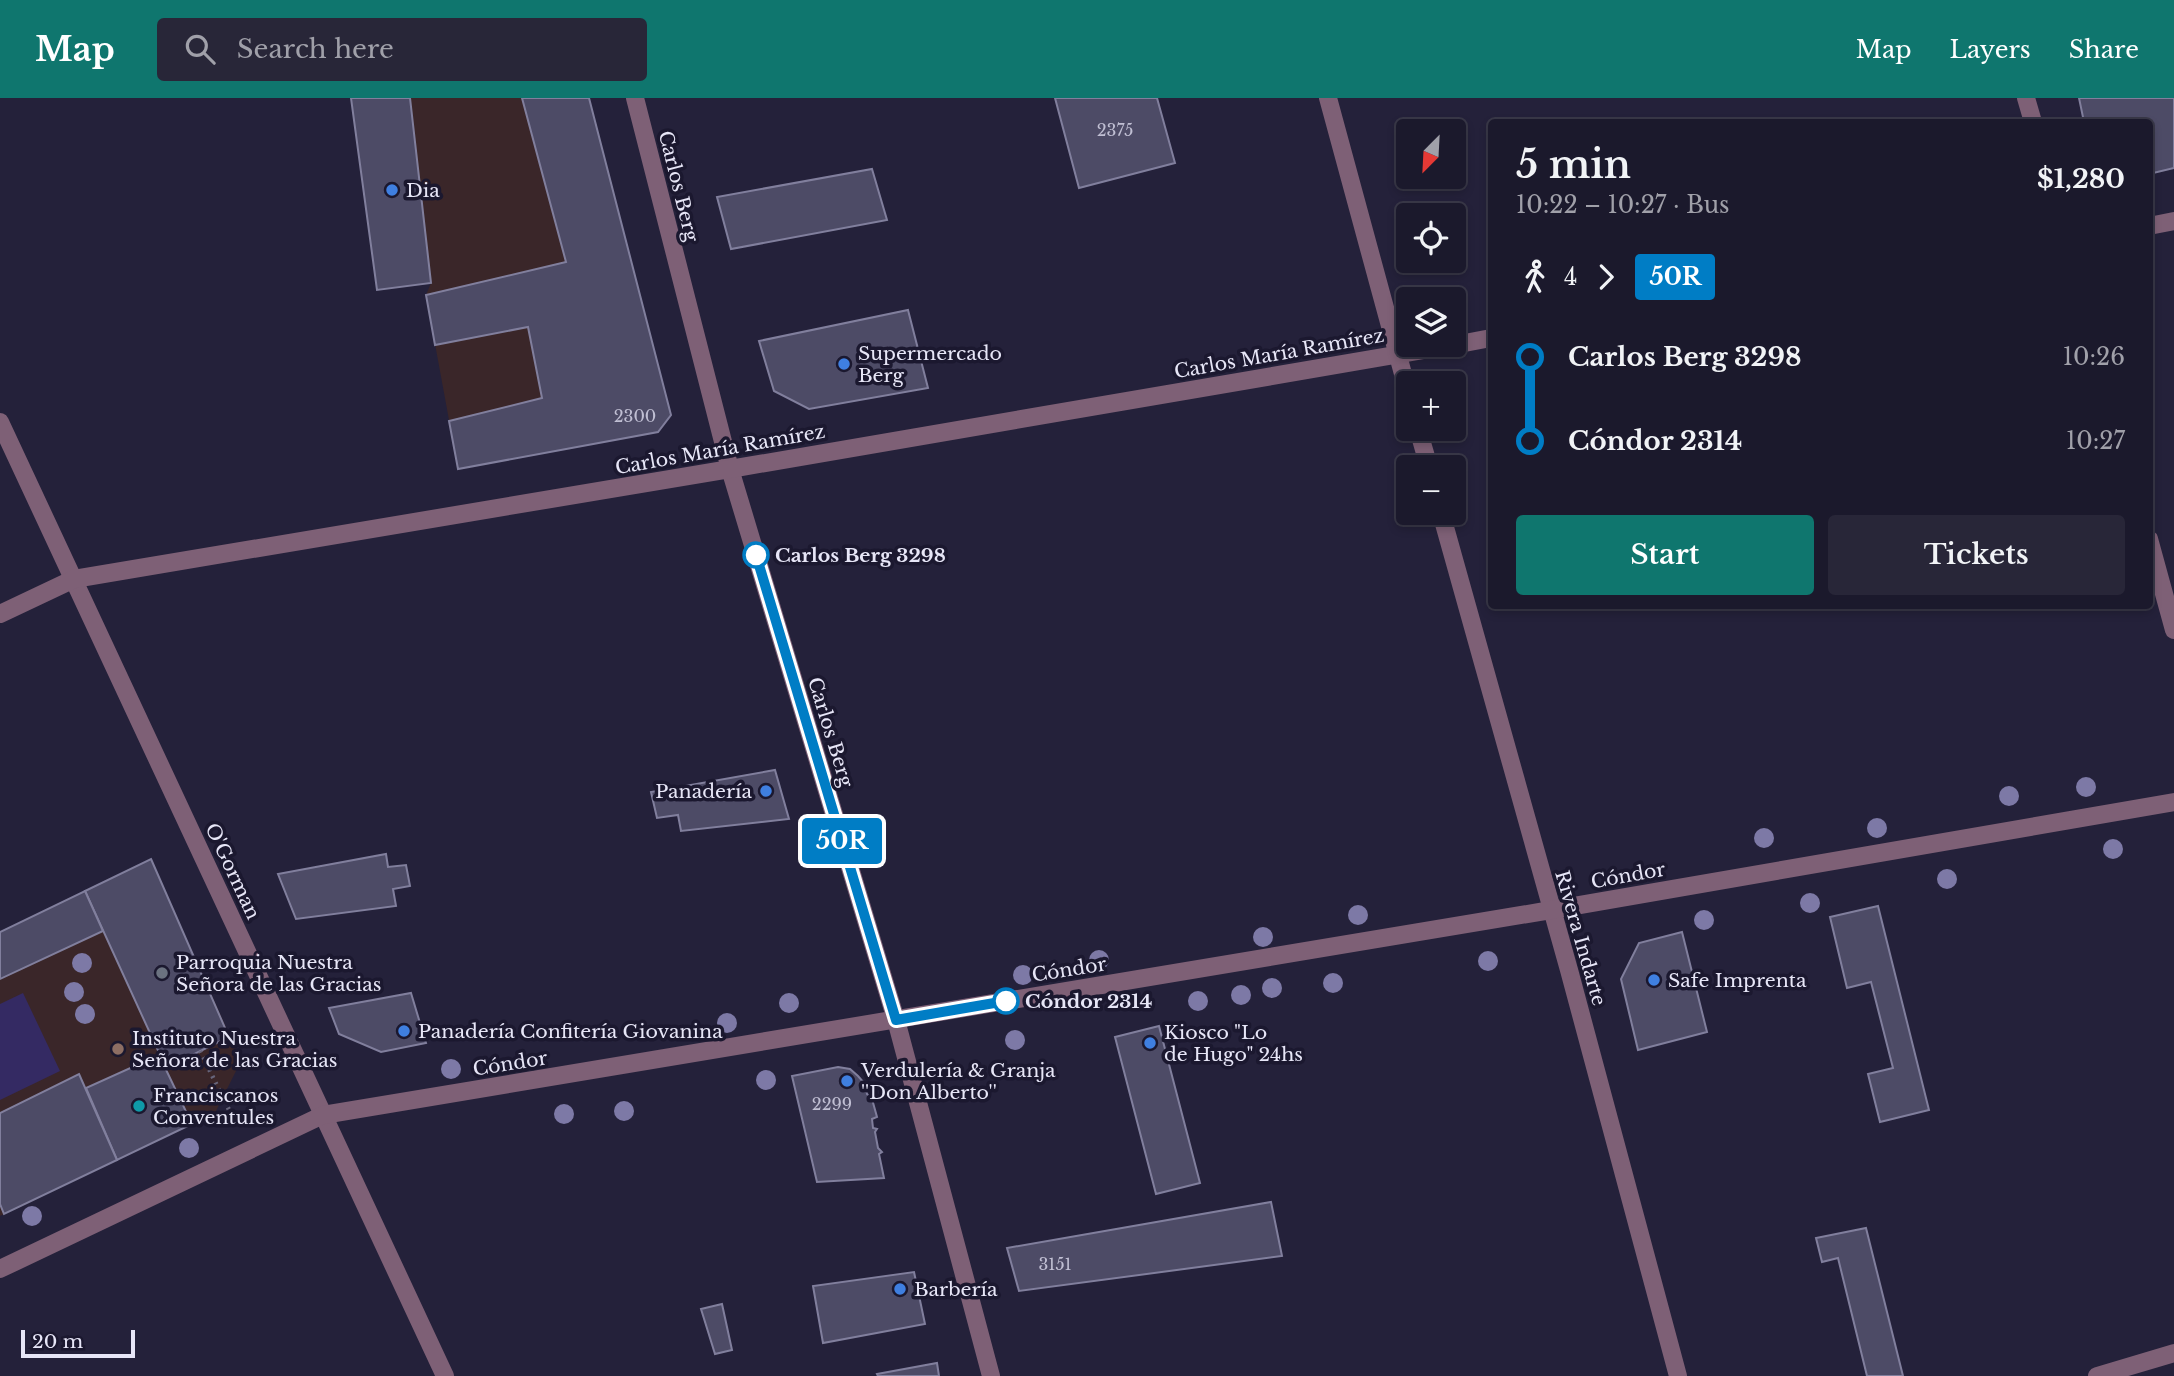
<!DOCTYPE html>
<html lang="en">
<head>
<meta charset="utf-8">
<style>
  :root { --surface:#1b192c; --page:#282638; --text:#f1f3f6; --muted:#a0a0a9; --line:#393848; --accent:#0f766e }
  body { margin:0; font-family:"Libre Baskerville",serif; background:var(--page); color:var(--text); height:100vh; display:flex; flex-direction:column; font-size:26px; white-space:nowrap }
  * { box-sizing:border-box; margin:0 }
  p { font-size:23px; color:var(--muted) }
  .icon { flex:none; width:38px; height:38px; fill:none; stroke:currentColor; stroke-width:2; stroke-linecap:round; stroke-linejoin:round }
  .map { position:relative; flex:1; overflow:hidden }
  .details { position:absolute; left:1488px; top:21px; width:665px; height:490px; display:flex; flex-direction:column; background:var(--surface); border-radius:7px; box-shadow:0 4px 10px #0003,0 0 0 2px var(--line) }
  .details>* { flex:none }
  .badge { padding:0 14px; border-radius:5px; font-size:24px; line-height:46px }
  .needle { width:46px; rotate:204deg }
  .controls { position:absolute; left:1396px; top:21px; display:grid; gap:14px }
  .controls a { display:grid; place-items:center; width:70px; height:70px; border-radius:7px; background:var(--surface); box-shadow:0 4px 10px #0003,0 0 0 2px var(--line); font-size:35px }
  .scale { position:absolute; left:21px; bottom:18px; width:114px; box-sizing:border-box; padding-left:7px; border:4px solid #e7e6f7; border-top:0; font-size:19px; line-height:24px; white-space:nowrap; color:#e7e6f7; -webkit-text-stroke:5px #1b182f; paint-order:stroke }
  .map>.badge { position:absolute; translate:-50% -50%; box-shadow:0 0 0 4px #fff }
  .legs { display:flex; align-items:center; gap:10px; height:77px; padding:0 28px; font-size:23px }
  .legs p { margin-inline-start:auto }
  .headline { display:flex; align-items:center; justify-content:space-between; height:119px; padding:0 28px }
  h1 { font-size:38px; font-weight:600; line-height:52px }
  .action { display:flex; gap:14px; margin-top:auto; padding:14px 28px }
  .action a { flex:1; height:80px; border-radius:7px; background:var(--accent); color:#fff; font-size:28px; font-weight:600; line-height:80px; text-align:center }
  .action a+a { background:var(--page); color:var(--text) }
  ul { padding:0 28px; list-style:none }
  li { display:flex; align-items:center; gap:24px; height:84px; font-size:26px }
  li i { display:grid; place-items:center; width:10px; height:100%; margin:0 9px; background:currentColor }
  li i::after { content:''; width:18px; height:18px; margin:-9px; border:5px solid; border-radius:50%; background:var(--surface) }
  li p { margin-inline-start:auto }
  li:first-child i { background:linear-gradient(#0000 50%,currentColor 0) }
  li:last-child i { background:linear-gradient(currentColor 50%,#0000 0) }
  header { display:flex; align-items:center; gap:42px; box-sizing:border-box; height:98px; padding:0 35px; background:var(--accent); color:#fff }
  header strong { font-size:33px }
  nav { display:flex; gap:38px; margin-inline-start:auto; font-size:24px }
  .search { width:490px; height:63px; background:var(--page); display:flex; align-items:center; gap:18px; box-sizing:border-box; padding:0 24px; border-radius:7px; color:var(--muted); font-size:26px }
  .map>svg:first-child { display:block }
  .education { fill:#3a2629 }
  .pitch { fill:#342a63 }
  .building { fill:#4d4b66; stroke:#817f9d; stroke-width:2 }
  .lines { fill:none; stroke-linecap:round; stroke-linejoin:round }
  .path { stroke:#67657b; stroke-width:4.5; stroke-dasharray:2 5; stroke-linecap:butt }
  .minor { stroke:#7e6076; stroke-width:18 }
  .tree { fill:#7d79a6 }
  .line-1-casing { stroke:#fff; stroke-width:16 }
  .line-1 { stroke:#007dc5; stroke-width:10 }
  .shop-dot { fill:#3f7fe0; stroke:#1b182f; stroke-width:2.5 }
  .stop-1-dot { fill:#fff; stroke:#007dc5; stroke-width:3.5 }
  .worship-dot { fill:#6b7280; stroke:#1b182f; stroke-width:2.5 }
  .education-dot { fill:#8d6e63; stroke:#1b182f; stroke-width:2.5 }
  .culture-dot { fill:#0f9aa8; stroke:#1b182f; stroke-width:2.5 }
  .labels { text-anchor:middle; stroke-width:7; stroke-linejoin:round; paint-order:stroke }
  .number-label { font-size:16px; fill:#c0bfd3 }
  .street-label { font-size:19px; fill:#e7e6f7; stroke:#1b182f }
  .poi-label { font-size:19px; fill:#e7e6f7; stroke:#1b182f; text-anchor:start }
  .stop-label { font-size:19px; font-weight:bold; fill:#e7e6f7; stroke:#1b182f; text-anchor:start }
</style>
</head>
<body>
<header>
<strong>Map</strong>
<div class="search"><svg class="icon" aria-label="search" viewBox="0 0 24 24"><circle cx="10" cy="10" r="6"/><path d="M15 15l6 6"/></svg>Search here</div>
<nav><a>Map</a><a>Layers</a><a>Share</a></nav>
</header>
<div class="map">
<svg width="2174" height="1278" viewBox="0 0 2174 1278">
  <rect width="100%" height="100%" fill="#24213a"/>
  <g class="education">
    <path d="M410,0H589L671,317L658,334L458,371L426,197L431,185Z"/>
    <path d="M151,761L241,963L215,1015L0,1118V834Z"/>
  </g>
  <path class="pitch" d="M23,895L60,973L0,1002V906Z"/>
  <g class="building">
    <path d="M351,0H410L431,185L377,192Z"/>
    <path d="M522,0H589L671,317L658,334L458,371L449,323L542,300L528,229L435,247L426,197L566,164Z"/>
    <path d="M1055,0H1157L1175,65L1079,90Z"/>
    <path d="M2079,0H2174V70L2149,76V24H2084Z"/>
    <path d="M872,71L887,122L731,151L717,99Z"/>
    <path d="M908,212L928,290L809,311L774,293L759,243Z"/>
    <path d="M775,672L789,721L681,733L678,717L657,720L651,694Z"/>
    <path d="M386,756L388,769L406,767L410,788L393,791L396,808L296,821L278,776Z"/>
    <path d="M151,761L229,939L166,970L85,793Z"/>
    <path d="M85,793L103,833L0,881V834Z"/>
    <path d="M1878,808L1929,1012L1880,1024L1868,976L1893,970L1871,884L1847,890L1830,819Z"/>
    <path d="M1682,834L1707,934L1638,952L1621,881L1639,845Z"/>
    <path d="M411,895L426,945L381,954L339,936L329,910Z"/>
    <path d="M1159,928L1200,1085L1156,1096L1115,939Z"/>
    <path d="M159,957L192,1026L117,1062L86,990Z"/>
    <path d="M838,969L850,971L858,978L865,986L867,996L872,1001L877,1019L872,1021L873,1030L877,1031L875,1034L878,1050L882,1054L879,1056L884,1080L817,1084L792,978Z"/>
    <path d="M79,976L117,1062L4,1116L0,1106V1015Z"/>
    <path d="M1271,1104L1282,1158L1019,1193L1007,1150Z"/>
    <path d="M1866,1130L1903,1278H1867L1838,1160L1822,1164L1816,1140Z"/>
    <path d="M914,1174L925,1226L823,1245L813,1188Z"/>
    <path d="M722,1206L732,1252L715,1256L701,1211Z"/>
    <path d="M937,1265L939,1278H878L877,1276Z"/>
  </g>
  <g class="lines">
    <path class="path" d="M200,953L236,1026"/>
    <g class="minor">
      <path d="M635,0L730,371L896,922L991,1278"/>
      <path d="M1328,0L1409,298"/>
      <path d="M2026,0L2033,24"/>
      <path d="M2149,128L2174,123"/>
      <path d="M1454,247L1491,240"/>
      <path d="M0,324L445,1278"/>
      <path d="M1418,331L1429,369"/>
      <path d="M1441,415L1569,872L1678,1278"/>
      <path d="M2149,441L2174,532"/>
      <path d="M0,516L74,481L730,371L1453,247"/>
      <path d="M0,1171L323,1017L1551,812L2174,704"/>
      <path d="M2097,1278L2174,1255"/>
    </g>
  </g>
  <g class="tree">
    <circle cx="2086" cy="689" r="10"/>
    <circle cx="2009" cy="698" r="10"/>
    <circle cx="1877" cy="730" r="10"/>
    <circle cx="1764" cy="740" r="10"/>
    <circle cx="2113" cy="751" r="10"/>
    <circle cx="1947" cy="781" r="10"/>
    <circle cx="1810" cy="805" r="10"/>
    <circle cx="1358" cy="817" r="10"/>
    <circle cx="1704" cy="822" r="10"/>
    <circle cx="1263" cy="839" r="10"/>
    <circle cx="1099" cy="862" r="10"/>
    <circle cx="1488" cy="863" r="10"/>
    <circle cx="82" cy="865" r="10"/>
    <circle cx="1023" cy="877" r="10"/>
    <circle cx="1333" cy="885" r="10"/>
    <circle cx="1272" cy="890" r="10"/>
    <circle cx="74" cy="894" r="10"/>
    <circle cx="1241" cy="897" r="10"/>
    <circle cx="1198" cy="903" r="10"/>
    <circle cx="789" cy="905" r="10"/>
    <circle cx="85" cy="916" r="10"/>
    <circle cx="727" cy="925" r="10"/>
    <circle cx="1015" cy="942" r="10"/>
    <circle cx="451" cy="971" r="10"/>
    <circle cx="766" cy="982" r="10"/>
    <circle cx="624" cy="1013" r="10"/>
    <circle cx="564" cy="1016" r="10"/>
    <circle cx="189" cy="1050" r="10"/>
    <circle cx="32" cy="1118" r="10"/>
  </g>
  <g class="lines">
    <g class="line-1-casing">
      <path id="line-1" d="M756,457L896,922L1006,903"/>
    </g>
    <use href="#line-1" class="line-1"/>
  </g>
  <g class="shop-dot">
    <circle cx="392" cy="92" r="7"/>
    <circle cx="844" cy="266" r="7"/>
    <circle cx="766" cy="693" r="7"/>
    <circle cx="1654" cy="882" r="7"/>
    <circle cx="404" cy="933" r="7"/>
    <circle cx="1150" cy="945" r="7"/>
    <circle cx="847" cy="983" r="7"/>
    <circle cx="900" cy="1191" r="7"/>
  </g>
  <g class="stop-1-dot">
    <circle cx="756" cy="457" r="12"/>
    <circle cx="1006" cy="903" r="12"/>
  </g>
  <circle class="worship-dot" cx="162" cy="875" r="7"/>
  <circle class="education-dot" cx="118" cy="951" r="7"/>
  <circle class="culture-dot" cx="139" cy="1008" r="7"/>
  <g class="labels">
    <g class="number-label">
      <text x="1115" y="38">2375</text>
      <text x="635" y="324">2300</text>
      <text x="832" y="1012">2299</text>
      <text x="1055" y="1172">3151</text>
    </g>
    <g class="street-label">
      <text transform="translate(679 88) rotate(76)" y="7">Carlos Berg</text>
      <text transform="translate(1279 255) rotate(-10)" y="7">Carlos María Ramírez</text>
      <text transform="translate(720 351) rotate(-10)" y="7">Carlos María Ramírez</text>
      <text transform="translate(831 634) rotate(73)" y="7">Carlos Berg</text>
      <text transform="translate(233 773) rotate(65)" y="7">O'Gorman</text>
      <text transform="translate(1628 777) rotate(-10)" y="7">Cóndor</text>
      <text transform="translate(1581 840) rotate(74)" y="7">Rivera Indarte</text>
      <text transform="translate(1069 871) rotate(-9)" y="7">Cóndor</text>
      <text transform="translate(510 965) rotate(-9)" y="7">Cóndor</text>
    </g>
    <g class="poi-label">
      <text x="406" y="99">Dia</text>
      <text x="858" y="262">Supermercado<tspan x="858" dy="22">Berg</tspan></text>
      <text x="752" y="700" text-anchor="end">Panadería</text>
      <text x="176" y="871">Parroquia Nuestra<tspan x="176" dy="22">Señora de las Gracias</tspan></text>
      <text x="1668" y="889">Safe Imprenta</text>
      <text x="418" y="940">Panadería Confitería Giovanina</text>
      <text x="1164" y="941">Kiosco "Lo<tspan x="1164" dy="22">de Hugo" 24hs</tspan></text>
      <text x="132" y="947">Instituto Nuestra<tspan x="132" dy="22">Señora de las Gracias</tspan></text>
      <text x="861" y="979">Verdulería &amp; Granja<tspan x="861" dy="22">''Don Alberto''</tspan></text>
      <text x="153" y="1004">Franciscanos<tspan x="153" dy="22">Conventules</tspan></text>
      <text x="914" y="1198">Barbería</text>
    </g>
    <g class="stop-label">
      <text x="775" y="464">Carlos Berg 3298</text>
      <text x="1025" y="910">Cóndor 2314</text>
    </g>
  </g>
</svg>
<div class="controls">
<a><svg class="needle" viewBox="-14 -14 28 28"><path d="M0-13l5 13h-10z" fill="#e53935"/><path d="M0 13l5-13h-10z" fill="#a0a0a9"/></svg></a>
<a><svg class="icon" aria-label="locate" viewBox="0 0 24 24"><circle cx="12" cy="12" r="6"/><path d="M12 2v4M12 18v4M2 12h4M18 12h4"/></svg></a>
<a><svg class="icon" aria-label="layers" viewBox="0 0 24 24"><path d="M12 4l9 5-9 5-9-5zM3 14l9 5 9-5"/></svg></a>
<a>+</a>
<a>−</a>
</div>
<div class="scale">20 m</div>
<b class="badge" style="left:842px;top:743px;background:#007dc5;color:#fff">50R</b>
<section class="details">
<div class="headline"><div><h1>5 min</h1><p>10:22 – 10:27 · Bus</p></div><b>$1,280</b></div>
<div class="legs"><svg class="icon" aria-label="walk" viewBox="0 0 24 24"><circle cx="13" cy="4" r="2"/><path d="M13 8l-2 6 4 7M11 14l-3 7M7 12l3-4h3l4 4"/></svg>4<svg class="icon" aria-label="forward" viewBox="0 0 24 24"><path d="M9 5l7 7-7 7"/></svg><b class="badge" style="background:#007dc5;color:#fff">50R</b></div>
<ul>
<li><i style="color:#007dc5"></i><b>Carlos Berg 3298</b><p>10:26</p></li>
<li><i style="color:#007dc5"></i><b>Cóndor 2314</b><p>10:27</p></li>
</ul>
<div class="action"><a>Start</a><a>Tickets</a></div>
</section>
</div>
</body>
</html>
